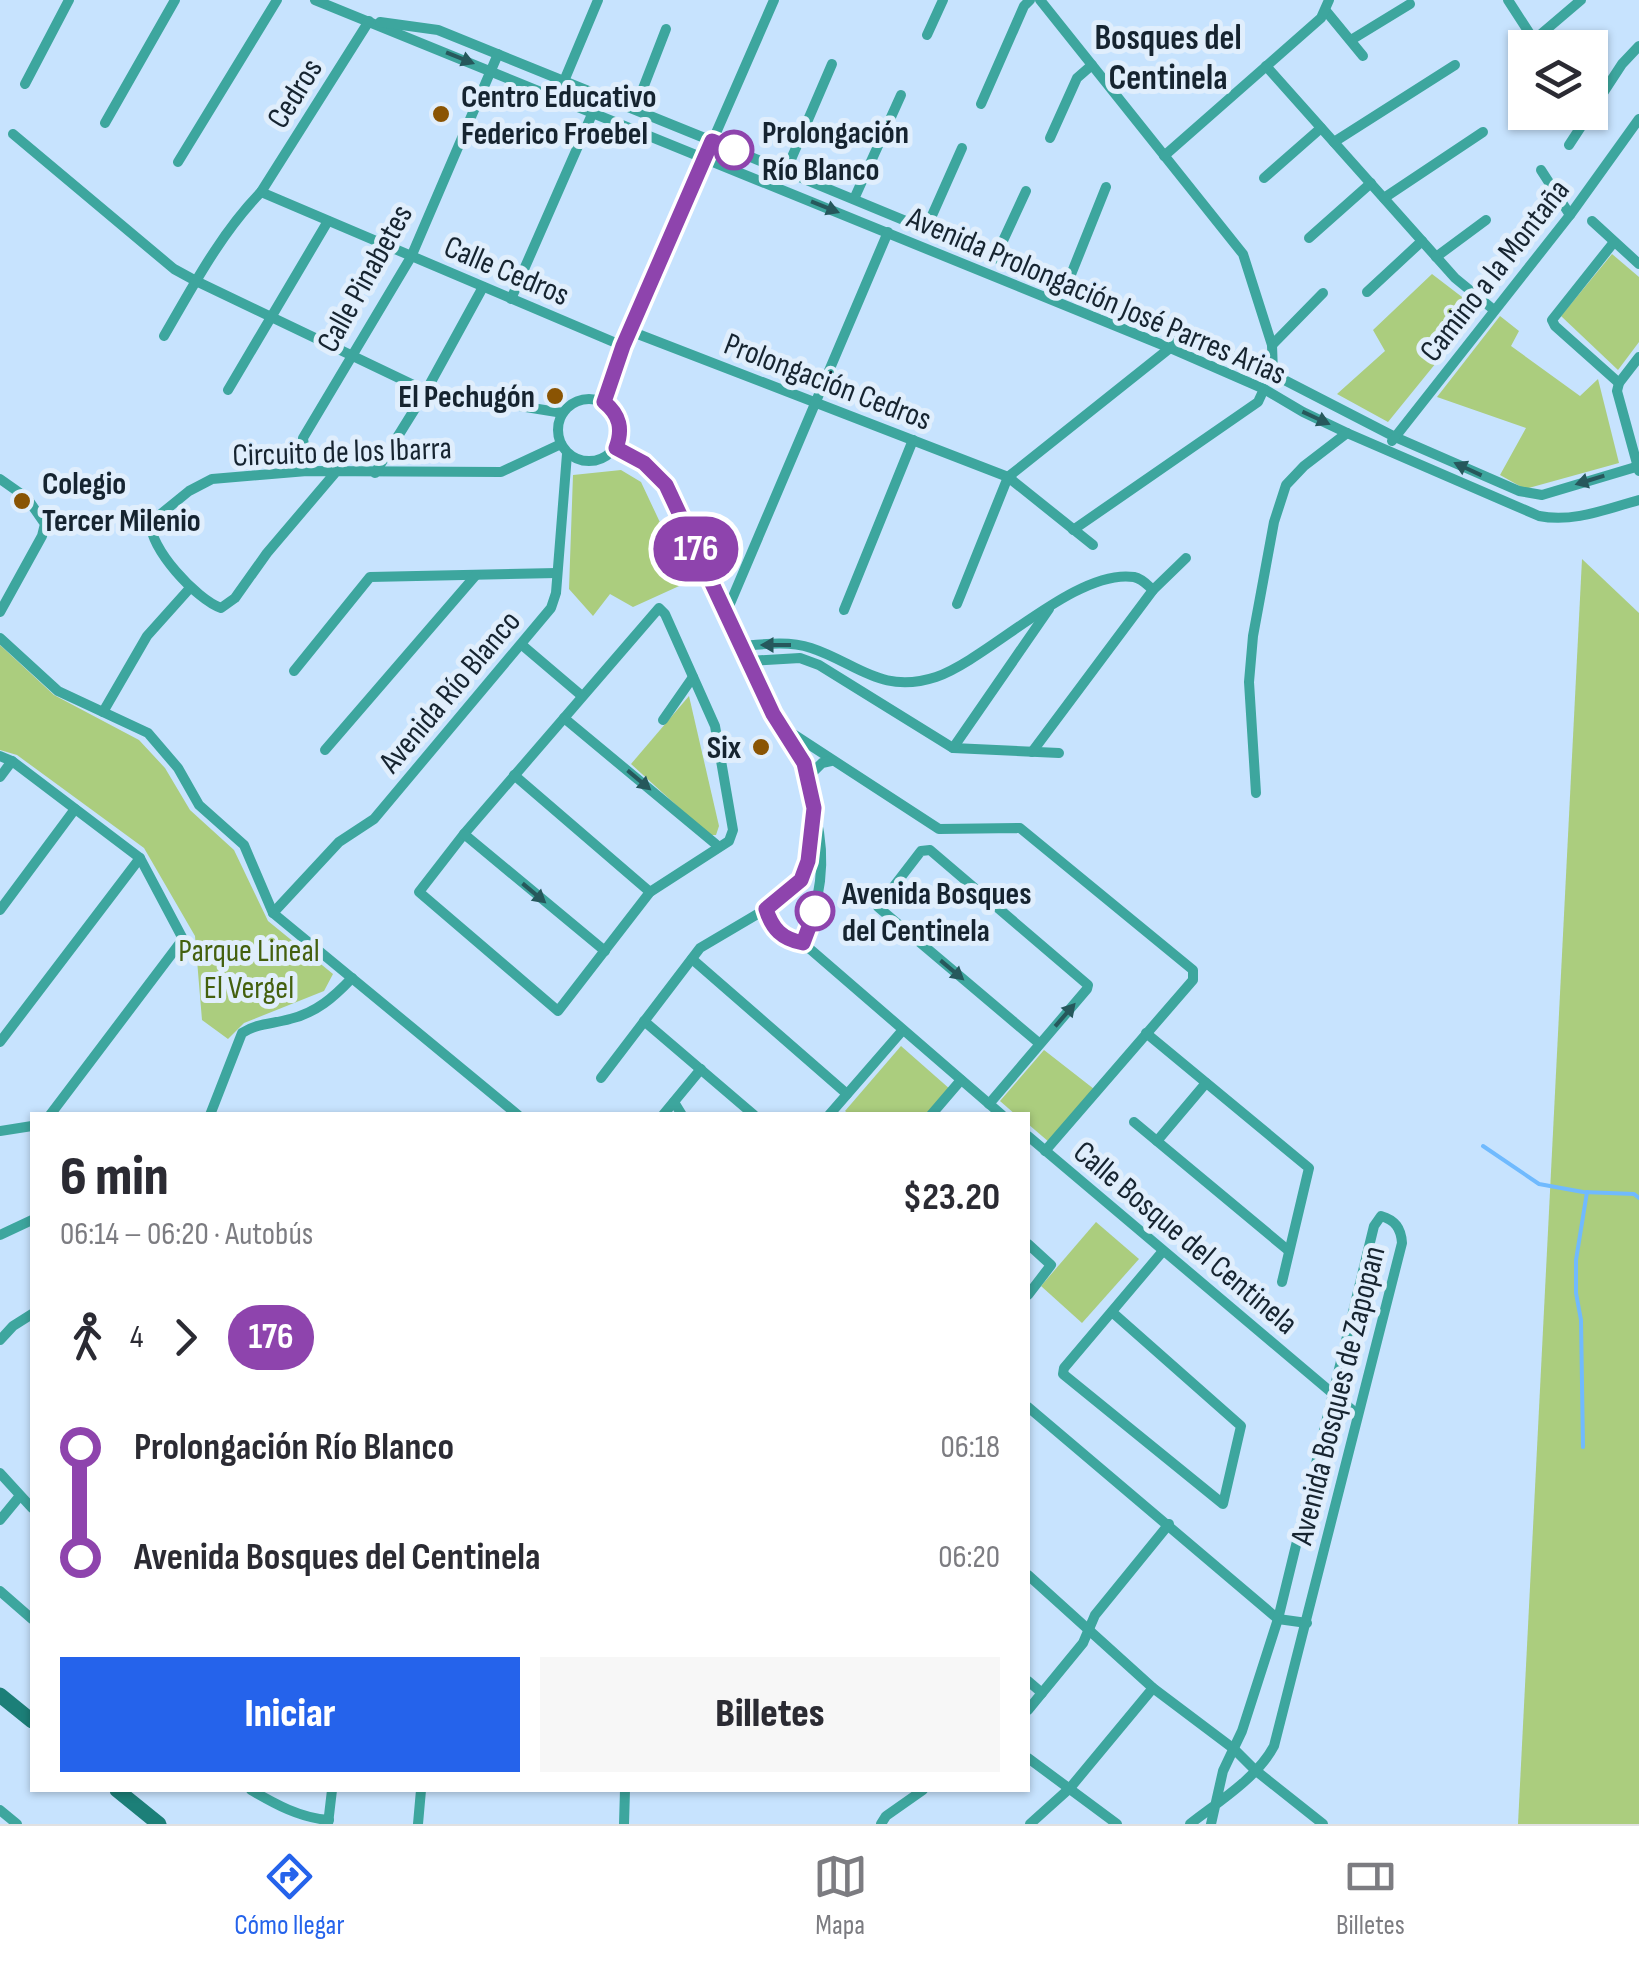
<!DOCTYPE html>
<html lang="es">
<head>
<meta charset="utf-8">
<style>
  :root { --surface:#fff; --page:#f7f7f7; --text:#2b2b33; --muted:#7c7c81; --line:#e1e1e2; --accent:#2563eb }
  body { margin:0; font-family:"Sofia Sans Condensed",sans-serif; background:var(--page); color:var(--text); height:100vh; display:flex; flex-direction:column; font-size:38px; white-space:nowrap }
  * { box-sizing:border-box; margin:0 }
  p { font-size:32px; color:var(--muted) }
  .icon { flex:none; width:55px; height:55px; fill:none; stroke:currentColor; stroke-width:2; stroke-linecap:round; stroke-linejoin:round }
  .map { position:relative; flex:1; overflow:hidden }
  .side { position:absolute; left:30px; top:1112px; width:1000px; height:680px; display:flex; flex-direction:column; background:var(--surface); border-radius:0px; box-shadow:0 2px 8px #0004 }
  .side>* { flex:none }
  .badge { padding:0 20px; border-radius:32px; font-size:35px; line-height:65px }
  .controls { position:absolute; left:1508px; top:30px; display:grid; gap:20px }
  .controls a { display:grid; place-items:center; width:100px; height:100px; border-radius:0px; background:var(--surface); box-shadow:0 2px 8px #0004; font-size:50px }
  .map>.badge { position:absolute; translate:-50% -50%; box-shadow:0 0 0 5px #fff }
  .legs { display:flex; align-items:center; gap:15px; height:110px; padding:0 30px; font-size:32px }
  .legs p { margin-inline-start:auto }
  .overview { display:flex; align-items:center; justify-content:space-between; height:170px; padding:0 30px }
  h1 { font-size:55px; font-weight:800; line-height:75px }
  .cta { display:flex; gap:20px; margin-top:auto; padding:20px 30px }
  .cta a { flex:1; height:115px; border-radius:0px; background:var(--accent); color:#fff; font-size:40px; font-weight:800; line-height:115px; text-align:center }
  .cta a+a { background:var(--page); color:var(--text) }
  ul { padding:0 30px; list-style:none }
  li { display:flex; align-items:center; gap:35px; height:110px; font-size:38px }
  li i { display:grid; place-items:center; width:15px; height:100%; margin:0 12px; background:currentColor }
  li i::after { content:''; width:25px; height:25px; margin:-12px; border:8px solid; border-radius:50%; background:var(--surface) }
  li p { margin-inline-start:auto }
  li:first-child i { background:linear-gradient(#0000 50%,currentColor 0) }
  li:last-child i { background:linear-gradient(currentColor 50%,#0000 0) }
  .tabs { display:flex; justify-content:space-around; align-items:center; height:140px; border-top:2px solid var(--line); background:var(--surface); font-size:28px; color:var(--muted) }
  .tabs a { display:grid; justify-items:center; gap:5px }
  .tabs .selected { color:var(--accent) }
  .map>svg:first-child { display:block }
  .green { fill:#abcd7e }
  .lines { fill:none; stroke-linecap:round; stroke-linejoin:round }
  .stream { stroke:#70bafe; stroke-width:4 }
  .street { stroke:#3da69e; stroke-width:10 }
  .secondary { stroke:#1c7f78; stroke-width:15 }
  .oneway { fill:#26585c }
  .line-1-casing { stroke:#fff; stroke-width:22 }
  .line-1 { stroke:#8e44ad; stroke-width:15 }
  .poi-dot { fill:#8a5403; stroke:#e0eefc; stroke-width:4 }
  .stop-1-dot { fill:#fff; stroke:#8e44ad; stroke-width:5 }
  .labels { text-anchor:middle; stroke-width:10; stroke-linejoin:round; paint-order:stroke }
  .street-label { font-size:32px; fill:#162430; stroke:#e0eefc }
  .poi-label { font-size:32px; font-weight:bold; fill:#162430; stroke:#e0eefc; text-anchor:start }
  .stop-label { font-size:32px; font-weight:bold; fill:#162430; stroke:#e0eefc; text-anchor:start }
  .park-label { font-size:32px; fill:#44600e; stroke:#e0eefc }
  .neighbourhood-label { font-size:35px; font-weight:bold; fill:#162430; stroke:#e0eefc }
</style>
</head>
<body>
<div class="map">
<svg width="1639" height="1824" viewBox="0 0 1639 1824">
  <rect width="100%" height="100%" fill="#c7e3fe"/>
  <g class="green">
    <path d="M1612,254L1639,277V342L1618,370L1561,316Z"/>
    <path d="M1432,274L1479,310L1388,422L1337,394L1385,351L1373,330Z"/>
    <path d="M1500,316L1519,331L1511,346L1580,396L1598,379L1619,463L1525,489L1500,475L1526,428L1437,397Z"/>
    <path d="M621,470L641,482L688,582L633,607L610,594L593,616L569,589L573,475Z"/>
    <path d="M1582,559L1639,613V1824H1518Z"/>
    <path d="M0,645L54,695L139,740L165,768L190,810L234,850L268,921L333,974L324,991L244,1023L228,1039L202,1020L195,936L144,848L17,755L0,750Z"/>
    <path d="M689,696L719,826L716,835H709L631,764Z"/>
    <path d="M901,1046L951,1090L927,1115H850L845,1111Z"/>
    <path d="M1044,1050L1094,1089L1049,1142L1028,1124V1115H1016L1000,1101Z"/>
    <path d="M1096,1222L1139,1259L1082,1323L1041,1286Z"/>
  </g>
  <g class="lines">
    <g class="stream">
      <path d="M1483,1146L1539,1184L1583,1192L1634,1194L1639,1198"/>
      <path d="M1583,1447L1581,1320L1576,1293V1260L1587,1192"/>
    </g>
    <g class="street">
      <path d="M315,0L1170,348L1264,389L1303,412L1347,433L1539,516C1573,523 1606,509 1639,500"/>
      <path d="M1040,0L1243,254L1272,345L1273,373"/>
      <path d="M1508,0L1539,48"/>
      <path d="M1326,11L1363,56"/>
      <path d="M380,22L438,30L712,141L1257,366L1395,437L1519,491L1542,495L1639,466"/>
      <path d="M927,35L943,0"/>
      <path d="M1351,40L1410,4"/>
      <path d="M1534,40L1581,0"/>
      <path d="M1266,66L1455,278L1494,310"/>
      <path d="M564,81L598,0"/>
      <path d="M25,84L69,0"/>
      <path d="M981,104L1024,6L1030,0"/>
      <path d="M635,109L666,29"/>
      <path d="M105,123L175,0"/>
      <path d="M13,134L174,269L196,281L426,391L563,413"/>
      <path d="M1050,138L1077,78L1092,65"/>
      <path d="M1334,142L1455,65"/>
      <path d="M1569,145L1622,64L1639,46"/>
      <path d="M1164,156L1321,18L1329,0"/>
      <path d="M178,162L277,0"/>
      <path d="M1541,170L1570,215"/>
      <path d="M786,171L832,64"/>
      <path d="M1264,178L1321,128"/>
      <path d="M261,192L623,346"/>
      <path d="M1384,198L1483,132"/>
      <path d="M854,199L901,95"/>
      <path d="M1592,221L1639,264"/>
      <path d="M926,229L962,148"/>
      <path d="M1309,238L1371,183"/>
      <path d="M1614,242L1552,320L1555,326L1619,383"/>
      <path d="M1436,257L1486,220"/>
      <path d="M995,258L1026,191"/>
      <path d="M1066,287L1106,187"/>
      <path d="M1367,292L1422,241"/>
      <path d="M511,299L593,112"/>
      <path d="M630,331L1008,477L1093,545"/>
      <path d="M164,336C193,286 221,233 261,192L369,21"/>
      <path d="M1272,345L1323,293"/>
      <path d="M228,390L328,221"/>
      <circle cx="589" cy="430" r="31"/>
      <path d="M604,402L623,346L774,0"/>
      <path d="M1392,441L1570,215L1639,119"/>
      <path d="M307,471L303,438L411,257L498,54"/>
      <path d="M1639,471L1617,391L1619,383L1639,357"/>
      <path d="M335,473L267,553L235,598L221,608C197,600 148,547 151,522L189,491L212,479L307,471L501,472L561,444"/>
      <path d="M375,473L426,391L483,287"/>
      <path d="M0,479L27,498L45,524L42,536L0,612"/>
      <path d="M1073,530L1258,402L1264,389"/>
      <path d="M957,604L1008,477L1170,348L1172,343"/>
      <path d="M659,608L665,614L715,726L733,830L729,841L650,892L558,1011L419,892L464,834Z"/>
      <path d="M844,610L913,440"/>
      <path d="M726,613L888,232"/>
      <path d="M0,638L58,691L148,733L178,768L199,805L244,845L273,913L518,1115"/>
      <path d="M522,645L582,696"/>
      <path d="M742,646C765,644 789,641 811,648C857,663 881,695 936,677C990,658 1076,568 1134,577C1143,579 1147,585 1153,590"/>
      <path d="M749,661L800,658L819,665L953,748L1059,753"/>
      <path d="M294,671L370,577L557,573"/>
      <path d="M103,712L147,636L190,588"/>
      <path d="M564,718L718,846"/>
      <path d="M663,720L693,677"/>
      <path d="M790,732L939,829L1020,828L1193,970V980L1045,1151"/>
      <path d="M953,748L1049,609"/>
      <path d="M325,750L476,575"/>
      <path d="M1032,752L1153,590L1186,558"/>
      <path d="M0,756L12,761L140,858L183,939L50,1115"/>
      <path d="M514,775L650,892"/>
      <path d="M0,777L12,761"/>
      <path d="M808,777L822,763L831,761"/>
      <path d="M1256,793L1249,682L1253,636L1274,522L1286,485L1304,466L1347,433"/>
      <path d="M464,834L605,951"/>
      <path d="M766,909C772,929 782,939 803,943"/>
      <path d="M0,910L75,809"/>
      <path d="M273,913L339,842L374,819L551,608L556,593L567,454"/>
      <path d="M803,943L1002,1115"/>
      <path d="M803,943C820,900 827,863 816,817"/>
      <path d="M692,959L847,1094"/>
      <path d="M644,1021L754,1115"/>
      <path d="M1146,1033L1309,1168L1282,1282"/>
      <path d="M0,1042L140,858"/>
      <path d="M601,1078L700,948L766,909L792,890L806,871L812,840L814,808L804,763L773,714L666,485L656,472L616,448"/>
      <path d="M674,1102L682,1115"/>
      <path d="M989,1104L1087,989L1088,985L930,850L921,851L878,907L1040,1044"/>
      <path d="M210,1115L242,1033C257,1023 273,1024 290,1019C316,1013 334,997 352,978"/>
      <path d="M663,1115L701,1069"/>
      <path d="M829,1115L902,1031"/>
      <path d="M931,1115L961,1080"/>
      <path d="M1134,1122L1289,1251"/>
      <path d="M0,1131L32,1126"/>
      <path d="M1028,1136L1357,1414"/>
      <path d="M1157,1141L1206,1083"/>
      <path d="M0,1235L32,1220"/>
      <path d="M1028,1244L1051,1265L1028,1295"/>
      <path d="M1112,1312L1241,1426L1223,1504L1063,1374L1064,1368L1163,1251"/>
      <path d="M0,1340L13,1326L32,1314"/>
      <path d="M1028,1407L1278,1619L1307,1623"/>
      <path d="M0,1473L32,1508"/>
      <path d="M0,1520L19,1497"/>
      <path d="M1028,1575L1153,1688L1234,1749L1255,1770L1323,1824"/>
      <path d="M0,1591L32,1619"/>
      <path d="M1028,1681L1042,1693"/>
      <path d="M1028,1710L1083,1643L1095,1615L1169,1524"/>
      <path d="M1028,1758L1117,1824"/>
      <path d="M251,1790C275,1804 300,1818 329,1820"/>
      <path d="M0,1810L17,1824"/>
      <path d="M328,1824L332,1790"/>
      <path d="M418,1824L421,1790"/>
      <path d="M624,1824L625,1790"/>
      <path d="M881,1824L886,1816L923,1790"/>
      <path d="M1030,1824L1070,1788L1153,1688"/>
      <path d="M1190,1824C1218,1802 1257,1778 1274,1746L1402,1243C1401,1228 1395,1220 1381,1216L1374,1226L1278,1619L1242,1731L1223,1771L1211,1824"/>
    </g>
    <g class="secondary">
      <path d="M0,1695L32,1721"/>
      <path d="M117,1790L159,1824"/>
    </g>
  </g>
  <defs><path id="oneway-solid" d="M-6-.8H1V-3.2L6.5 0L1 3.2V.8H-6Z" transform="scale(2.5)"/></defs>
  <g class="oneway">
    <use href="#oneway-solid" transform="translate(460 58) rotate(22)"/>
    <use href="#oneway-solid" transform="translate(825 207) rotate(22)"/>
    <use href="#oneway-solid" transform="translate(1316 418) rotate(25)"/>
    <use href="#oneway-solid" transform="translate(1468 469) rotate(-155)"/>
    <use href="#oneway-solid" transform="translate(1590 480) rotate(163)"/>
    <use href="#oneway-solid" transform="translate(776 645) rotate(180)"/>
    <use href="#oneway-solid" transform="translate(639 780) rotate(40)"/>
    <use href="#oneway-solid" transform="translate(534 893) rotate(40)"/>
    <use href="#oneway-solid" transform="translate(952 970) rotate(40)"/>
    <use href="#oneway-solid" transform="translate(1065 1015) rotate(-49)"/>
  </g>
  <g class="lines">
    <g class="line-1-casing">
      <path id="line-1" d="M734,150L712,141L623,346L604,402C620,415 623,429 616,448L644,463L666,485L773,714L804,763L814,808L808,861L801,880L766,909C772,929 782,939 803,943L815,911"/>
    </g>
    <use href="#line-1" class="line-1"/>
  </g>
  <g class="poi-dot">
    <circle cx="441" cy="114" r="10"/>
    <circle cx="555" cy="396" r="10"/>
    <circle cx="22" cy="501" r="10"/>
    <circle cx="761" cy="747" r="10"/>
  </g>
  <g class="stop-1-dot">
    <circle cx="734" cy="150" r="18"/>
    <circle cx="815" cy="911" r="18"/>
  </g>
  <g class="labels">
    <g class="street-label">
      <text transform="translate(294 93) rotate(-58)" y="11">Cedros</text>
      <text transform="translate(507 270) rotate(23)" y="11">Calle Cedros</text>
      <text transform="translate(1494 270) rotate(-52)" y="11">Camino a la Montaña</text>
      <text transform="translate(364 278) rotate(-61)" y="11">Calle Pinabetes</text>
      <text transform="translate(1097 295) rotate(23)" y="11">Avenida Prolongación José Parres Arias</text>
      <text transform="translate(828 381) rotate(21)" y="11">Prolongación Cedros</text>
      <text transform="translate(342 451) rotate(-2)" y="11">Circuito de los Ibarra</text>
      <text transform="translate(449 691) rotate(-50)" y="11">Avenida Río Blanco</text>
      <text transform="translate(1186 1237) rotate(40)" y="11">Calle Bosque del Centinela</text>
      <text transform="translate(1337 1395) rotate(-76)" y="11">Avenida Bosques de Zapopan</text>
    </g>
    <g class="poi-label">
      <text x="461" y="107">Centro Educativo<tspan x="461" dy="37">Federico Froebel</tspan></text>
      <text x="535" y="407" text-anchor="end">El Pechugón</text>
      <text x="42" y="494">Colegio<tspan x="42" dy="37">Tercer Milenio</tspan></text>
      <text x="741" y="758" text-anchor="end">Six</text>
    </g>
    <g class="stop-label">
      <text x="762" y="143">Prolongación<tspan x="762" dy="37">Río Blanco</tspan></text>
      <text x="842" y="904">Avenida Bosques<tspan x="842" dy="37">del Centinela</tspan></text>
    </g>
    <g class="park-label">
      <text x="249" y="961">Parque Lineal<tspan x="249" dy="37">El Vergel</tspan></text>
    </g>
    <g class="neighbourhood-label">
      <text x="1168" y="49">Bosques del<tspan x="1168" dy="40">Centinela</tspan></text>
    </g>
  </g>
</svg>
<div class="controls">
<a><svg class="icon" aria-label="layers" viewBox="0 0 24 24"><path d="M12 4l9 5-9 5-9-5zM3 14l9 5 9-5"/></svg></a>
</div>
<b class="badge" style="left:696px;top:549px;background:#8e44ad;color:#fff">176</b>
<section class="side">
<div class="overview"><div><h1>6 min</h1><p>06:14 – 06:20 · Autobús</p></div><b>$23.20</b></div>
<div class="legs"><svg class="icon" aria-label="walk" viewBox="0 0 24 24"><circle cx="13" cy="4" r="2"/><path d="M13 8l-2 6 4 7M11 14l-3 7M7 12l3-4h3l4 4"/></svg>4<svg class="icon" aria-label="forward" viewBox="0 0 24 24"><path d="M9 5l7 7-7 7"/></svg><b class="badge" style="background:#8e44ad;color:#fff">176</b></div>
<ul>
<li><i style="color:#8e44ad"></i><b>Prolongación Río Blanco</b><p>06:18</p></li>
<li><i style="color:#8e44ad"></i><b>Avenida Bosques del Centinela</b><p>06:20</p></li>
</ul>
<div class="cta"><a>Iniciar</a><a>Billetes</a></div>
</section>
</div>
<nav class="tabs">
<a class="selected"><svg class="icon" aria-label="directions" viewBox="0 0 24 24"><path d="M12 3l9 9-9 9-9-9zM9 14v-3h6M13 9l2 2-2 2"/></svg>Cómo llegar</a>
<a><svg class="icon" aria-label="map" viewBox="0 0 24 24"><path d="M3 6l6-2 6 2 6-2v14l-6 2-6-2-6 2zM9 4v14M15 6v14"/></svg>Mapa</a>
<a><svg class="icon" aria-label="tickets" viewBox="0 0 24 24"><path d="M3 7h18v10H3zM15 7v10"/></svg>Billetes</a>
</nav>
</body>
</html>
